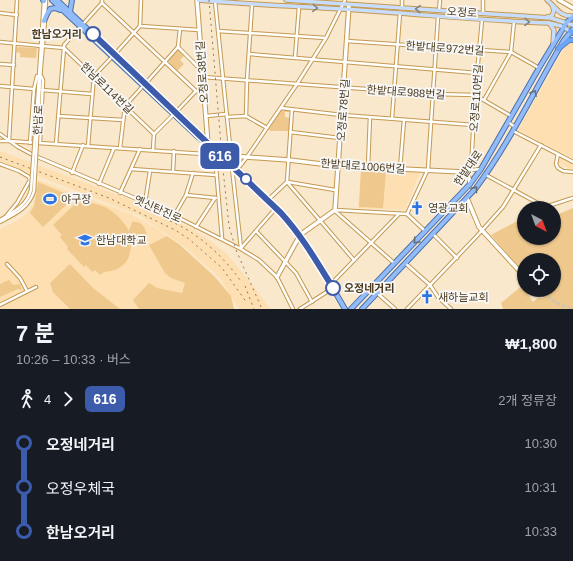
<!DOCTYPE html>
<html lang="ko">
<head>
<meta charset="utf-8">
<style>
  :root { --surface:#171b24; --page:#242831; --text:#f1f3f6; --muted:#9ea1a6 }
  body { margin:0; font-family:Helvetica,"Noto Sans KR",sans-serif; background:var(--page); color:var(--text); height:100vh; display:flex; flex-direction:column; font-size:15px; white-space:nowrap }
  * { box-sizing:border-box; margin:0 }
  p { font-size:13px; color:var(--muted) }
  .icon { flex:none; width:22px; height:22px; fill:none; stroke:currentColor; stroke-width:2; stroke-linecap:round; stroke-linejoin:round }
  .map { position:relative; height:309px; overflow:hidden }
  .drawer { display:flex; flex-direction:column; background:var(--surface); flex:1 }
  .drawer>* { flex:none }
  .badge { padding:0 8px; border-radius:6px; font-size:14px; line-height:26px }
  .needle { width:26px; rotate:139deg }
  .controls { position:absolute; left:517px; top:201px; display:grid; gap:8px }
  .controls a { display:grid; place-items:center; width:44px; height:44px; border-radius:50%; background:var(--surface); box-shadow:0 1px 3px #0004; font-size:20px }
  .map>.badge { position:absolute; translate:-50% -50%; box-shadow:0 0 0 2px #fff }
  .legs { display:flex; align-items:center; gap:6px; height:44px; padding:0 16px; font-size:13px }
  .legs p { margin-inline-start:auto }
  .overview { display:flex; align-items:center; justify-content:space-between; height:68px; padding:0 16px }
  h1 { font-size:22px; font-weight:700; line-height:30px }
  ul { padding:0 16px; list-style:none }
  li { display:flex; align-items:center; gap:14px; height:44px; font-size:15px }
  li i { display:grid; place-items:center; width:6px; height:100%; margin:0 5px; background:currentColor }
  li i::after { content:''; width:10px; height:10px; margin:-5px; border:3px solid; border-radius:50%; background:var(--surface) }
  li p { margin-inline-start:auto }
  li:first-child i { background:linear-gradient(#0000 50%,currentColor 0) }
  li:last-child i { background:linear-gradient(currentColor 50%,#0000 0) }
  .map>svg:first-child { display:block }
  .built { fill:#fddfb1 }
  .green { fill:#eec88c }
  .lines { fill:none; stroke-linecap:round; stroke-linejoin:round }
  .tertiary-tunnel { stroke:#d7c5a9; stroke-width:3.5; stroke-dasharray:3.5 2; stroke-linecap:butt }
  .minor-casing { stroke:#c49951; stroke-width:4.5 }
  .tertiary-casing { stroke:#c49951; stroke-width:5.5 }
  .secondary-casing { stroke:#c49951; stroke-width:5.5 }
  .primary-casing { stroke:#4a70a9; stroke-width:6 }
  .trunk-casing { stroke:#4a70a9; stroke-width:6 }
  .minor { stroke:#fff; stroke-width:2.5 }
  .tertiary { stroke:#fff; stroke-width:3.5 }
  .secondary { stroke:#c8ddfc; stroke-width:3.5 }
  .primary { stroke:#92bbfa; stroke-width:4 }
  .trunk { stroke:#6ea4f8; stroke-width:4.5 }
  .rail { stroke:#8c7a5d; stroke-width:1; stroke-dasharray:2 4; stroke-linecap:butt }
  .minor-bridge-casing { stroke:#c49951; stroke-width:4.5; stroke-linecap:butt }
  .minor-bridge { stroke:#fff; stroke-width:2.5 }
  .oneway { stroke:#848380 }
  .oneway2 { stroke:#686e74 }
  .line-1-casing { stroke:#fff; stroke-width:9 }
  .line-1 { stroke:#3d5bab; stroke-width:6 }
  .stop-1-dot { fill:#fff; stroke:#3d5bab; stroke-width:2 }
  .labels { text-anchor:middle; stroke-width:3.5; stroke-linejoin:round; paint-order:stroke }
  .street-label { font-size:11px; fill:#4c3a1b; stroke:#f8f8f8 }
  .stop-label { font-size:11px; font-weight:bold; fill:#4c3a1b; stroke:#f8f8f8; text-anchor:end }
  .poi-label { font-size:11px; fill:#4c3a1b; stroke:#f8f8f8; text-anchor:start }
</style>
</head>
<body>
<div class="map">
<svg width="573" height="309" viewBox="0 0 573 309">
  <rect width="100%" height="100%" fill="#fae8cc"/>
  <g class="built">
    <path d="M570,43H573V159L518,130L566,45Z"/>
    <path d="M0,151L139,203L190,228L209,240L228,255L251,283L270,309H239L220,278L186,248L141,216L0,161Z"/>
    <path d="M559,155L573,163V170L557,163Z"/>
    <path d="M361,169L420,172L405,210L358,208Z"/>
    <path d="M38,180L131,214L156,228L186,251L233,309H0V229L18,220L26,214L32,206L35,199Z"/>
  </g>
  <g class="green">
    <path d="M17,47L37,48L36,58L20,57V53L16,52Z"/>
    <path d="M178,49L185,55L180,60L184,64L177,71L168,61Z"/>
    <path d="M290,110V112H285V117L289,118V131H270L269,129L280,111Z"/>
    <path d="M361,170L386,171L383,208L359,207Z"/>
    <path d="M38,182L64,193L66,205L43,227L30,213L34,206Z"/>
    <path d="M84,202C104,203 119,213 129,231L132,222C142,221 144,226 147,235L144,241C137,244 135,240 131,237C131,251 131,263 115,270C108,272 106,270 100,275L95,270L92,272L86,265L84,267L67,249L68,247L60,237L62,235L53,225L75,204Z"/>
    <path d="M573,208V309H503L501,303L523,285L524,290H525L533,302L538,298H543L547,293L544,290H554V260H524V272L491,235L521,219L524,222V238H554V216Z"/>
    <path d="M167,236L180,245L215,277L231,296L234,309H139L133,300L149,283L157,288L182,293L185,283L171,278L165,273L149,245Z"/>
    <path d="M70,264L93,288L120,309H70L53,292L50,283Z"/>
    <path d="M9,280L13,285L20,284L22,290L18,289L0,297V284Z"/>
  </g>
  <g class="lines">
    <path class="tertiary-tunnel" d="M543,294L561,305L573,309"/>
    <g class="minor-casing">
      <g id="minor">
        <path d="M215,1L231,156"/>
        <path d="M102,3L196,91H204"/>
        <path d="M402,8V0"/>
        <path d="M439,11L440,0"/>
        <path d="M0,13L17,15"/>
        <path d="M483,13V0"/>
        <path d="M45,15L46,0"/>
        <path d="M83,24L102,3V0"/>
        <path d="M140,26L199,30"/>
        <path d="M218,31L326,38"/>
        <path d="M347,41L511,52L539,68"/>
        <path d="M0,42L64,48L154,134L153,150"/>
        <path d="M178,47L202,71"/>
        <path d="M178,47L180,29"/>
        <path d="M115,54L140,26L141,0"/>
        <path d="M249,54L477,73"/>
        <path d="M295,58L299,7"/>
        <path d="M0,64L14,65"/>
        <path d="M203,77L434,94L475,95L511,116"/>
        <path d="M146,83L178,47"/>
        <path d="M0,86L34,89"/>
        <path d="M42,90L92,94"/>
        <path d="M484,100L511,52L514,22"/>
        <path d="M281,108L342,115L474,125"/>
        <path d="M176,112L196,91"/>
        <path d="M58,116L123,120"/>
        <path d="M206,116L227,114"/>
        <path d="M246,116L247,80L252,5"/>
        <path d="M227,117L246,116L267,128"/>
        <path d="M392,118L400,13"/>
        <path d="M36,121L44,0"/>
        <path d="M38,122L40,79L45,20"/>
        <path d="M508,122L515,127"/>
        <path d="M513,131L573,162"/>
        <path d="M290,132L340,138"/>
        <path d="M0,134L18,147L33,155L163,210L241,249L259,260L277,277L293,309"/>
        <path d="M154,134L174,114"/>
        <path d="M9,140L17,0"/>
        <path d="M0,141H9L219,155"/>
        <path d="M30,143L34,89L37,76"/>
        <path d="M40,143L43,80L41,76"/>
        <path d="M56,144L64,48V45L80,27"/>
        <path d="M88,146L94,76L112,57"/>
        <path d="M120,148L125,106L143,86"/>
        <path d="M558,154L556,164L558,168L563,171L573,172"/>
        <path d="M215,155L222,238"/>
        <path d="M0,164L19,171L29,177L30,180L17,203L7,215"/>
        <path d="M368,167L370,117"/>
        <path d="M232,168L241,248"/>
        <path d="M131,169L216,175"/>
        <path d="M400,169L404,120"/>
        <path d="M471,170L481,169"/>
        <path d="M236,171L247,157L297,84L326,38L345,0"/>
        <path d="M173,172L174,151"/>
        <path d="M466,172L471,170L475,95L482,20"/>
        <path d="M72,173L83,145"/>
        <path d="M486,175L545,207L573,198"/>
        <path d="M287,182L354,260"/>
        <path d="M288,182L335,190"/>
        <path d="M99,184L114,148"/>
        <path d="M120,193L140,149"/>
        <path d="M186,195L216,198"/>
        <path d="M268,200L287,182L292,109"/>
        <path d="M145,203L150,171"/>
        <path d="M335,210L407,214L425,231"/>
        <path d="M335,211L394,263"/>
        <path d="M407,214L428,169L438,17"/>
        <path d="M174,216L186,195L193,173"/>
        <path d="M0,220C13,212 27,206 31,190"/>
        <path d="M0,222C15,214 29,208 34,191"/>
        <path d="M196,227L215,198"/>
        <path d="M256,231L296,273L312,302"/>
        <path d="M433,234L457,258"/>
        <path d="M241,248L276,208"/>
        <path d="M405,263L430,285L438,297L451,309"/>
        <path d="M7,264L20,278L27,291"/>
        <path d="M331,284L398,215"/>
        <path d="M377,293L395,309"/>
        <path d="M0,305L36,287"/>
        <path d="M300,309L333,288"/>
        <path d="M407,309L476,237L503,207L541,145"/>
      </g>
    </g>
    <g class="tertiary-casing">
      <g id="tertiary">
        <path d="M197,0L208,145"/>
        <path d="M559,0L573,8"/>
        <path d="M219,155L289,160L338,166L464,172C469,173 469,179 470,184"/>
        <path d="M467,198L479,227L524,276"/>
        <path d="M277,277L300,235L335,210L349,5"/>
        <path d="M538,290L543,294"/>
      </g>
    </g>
    <g class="secondary-casing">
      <g id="secondary">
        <path d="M198,0C256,5 313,7 371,11C430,15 490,21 549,23L561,26L570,31"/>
        <path d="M286,0L551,18L573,25"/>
        <path d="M547,0C557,8 560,17 573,16"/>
        <path d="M547,17L552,16L554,10L552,5"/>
        <path d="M549,23L554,30L553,44"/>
      </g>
    </g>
    <g class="primary-casing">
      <g id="primary">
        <path d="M43,0L44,1"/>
        <path d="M52,0L198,137L208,145L261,194L281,213L300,235L310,249L345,309"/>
        <path d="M57,0L204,140"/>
        <path d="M70,12L72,0"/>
        <path d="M44,21L47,14L50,9L55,8L60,10"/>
        <path d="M351,309L470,184L481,169L539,68L567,22L573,17"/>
        <path d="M362,309L476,188C510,142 535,89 564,40L573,29"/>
      </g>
    </g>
    <g class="trunk-casing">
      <g id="trunk">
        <path d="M570,31L573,33"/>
        <path d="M558,49L569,40H573"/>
      </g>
    </g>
    <use href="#minor" class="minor"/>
    <use href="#tertiary" class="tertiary"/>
    <use href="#secondary" class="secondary"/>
    <use href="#primary" class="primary"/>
    <use href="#trunk" class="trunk"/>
    <g class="rail">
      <path d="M209,0L223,169L229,226L236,250L262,309"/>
      <path d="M0,157L109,198L175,230L189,239L222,268L247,303"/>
      <path d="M151,211L176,222"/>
      <path d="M170,221C198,233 223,256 240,280"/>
      <path d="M245,286L254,309"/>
    </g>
    <g class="minor-bridge-casing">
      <g id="minor-bridge">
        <path d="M31,190L36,121"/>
        <path d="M34,191L38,122"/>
      </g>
    </g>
    <use href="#minor-bridge" class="minor-bridge"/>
  </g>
  <defs><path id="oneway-chevron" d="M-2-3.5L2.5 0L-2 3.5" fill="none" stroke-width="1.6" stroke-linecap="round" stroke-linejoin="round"/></defs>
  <g class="oneway">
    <use href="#oneway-chevron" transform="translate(315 8) rotate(4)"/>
    <use href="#oneway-chevron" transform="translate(418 9) rotate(-176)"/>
    <use href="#oneway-chevron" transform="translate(527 22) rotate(2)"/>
  </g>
  <g class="oneway2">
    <use href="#oneway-chevron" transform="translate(534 93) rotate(-61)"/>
    <use href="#oneway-chevron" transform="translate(475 189) rotate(-51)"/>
    <use href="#oneway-chevron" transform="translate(416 241) rotate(133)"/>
  </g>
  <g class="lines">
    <g class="line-1-casing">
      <path id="line-1" d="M93,34L281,213C302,236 317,262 333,288"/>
    </g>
    <use href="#line-1" class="line-1"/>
  </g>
  <defs>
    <g id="stadium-bare" transform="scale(1.08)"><path d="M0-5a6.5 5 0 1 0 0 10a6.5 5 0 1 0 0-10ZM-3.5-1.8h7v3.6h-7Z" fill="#2e75e2" stroke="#f8f8f8" stroke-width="2.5" paint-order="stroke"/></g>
    <g id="church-bare" transform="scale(1.08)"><path d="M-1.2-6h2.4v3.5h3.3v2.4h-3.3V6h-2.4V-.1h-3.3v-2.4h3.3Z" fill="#2e75e2" stroke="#f8f8f8" stroke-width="2.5" paint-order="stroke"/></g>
    <g id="university-bare" transform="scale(1.08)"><path d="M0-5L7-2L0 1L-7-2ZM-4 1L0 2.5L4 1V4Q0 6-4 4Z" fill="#2e75e2" stroke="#f8f8f8" stroke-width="2.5" paint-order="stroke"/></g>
  </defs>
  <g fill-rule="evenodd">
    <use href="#stadium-bare" x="50" y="199"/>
    <use href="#church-bare" x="417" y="208"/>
    <use href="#university-bare" x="85" y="240"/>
    <use href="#church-bare" x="427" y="297"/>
  </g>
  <g class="stop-1-dot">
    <circle cx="93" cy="34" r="7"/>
    <circle cx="246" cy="179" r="5"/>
    <circle cx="333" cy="288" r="7"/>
  </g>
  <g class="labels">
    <g class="street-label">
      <text transform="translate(462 12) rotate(4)" y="4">오정로</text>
      <text transform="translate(445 48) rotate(4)" y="4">한밭대로972번길</text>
      <text transform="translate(202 72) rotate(-94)" y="4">오정로38번길</text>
      <text transform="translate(107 88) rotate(44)" y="4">한남로114번길</text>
      <text transform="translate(406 92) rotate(4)" y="4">한밭대로988번길</text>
      <text transform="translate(476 98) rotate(-86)" y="4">오정로110번길</text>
      <text transform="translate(343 110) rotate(-86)" y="4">오정로78번길</text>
      <text transform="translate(38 120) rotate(-88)" y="4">한남로</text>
      <text transform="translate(363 166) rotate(4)" y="4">한밭대로1006번길</text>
      <text transform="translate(468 168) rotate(-55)" y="4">한밭대로</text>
      <text transform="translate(158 209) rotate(24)" y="4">옛신탄진로</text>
    </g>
    <g class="stop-label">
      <text x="82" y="38">한남오거리</text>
      <text x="344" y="292" text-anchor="start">오정네거리</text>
    </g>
    <g class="poi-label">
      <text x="61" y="203">야구장</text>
      <text x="428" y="212">영광교회</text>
      <text x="96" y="244">한남대학교</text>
      <text x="438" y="301">새하늘교회</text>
    </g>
  </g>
</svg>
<div class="controls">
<a><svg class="needle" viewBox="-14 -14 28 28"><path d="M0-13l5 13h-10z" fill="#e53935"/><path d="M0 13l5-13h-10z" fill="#9ea1a6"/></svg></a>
<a><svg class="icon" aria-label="locate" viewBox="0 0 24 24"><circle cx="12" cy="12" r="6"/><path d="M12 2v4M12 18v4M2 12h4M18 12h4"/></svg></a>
</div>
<b class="badge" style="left:220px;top:156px;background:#3d5bab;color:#fff">616</b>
</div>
<section class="drawer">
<div class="overview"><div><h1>7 분</h1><p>10:26 – 10:33 · 버스</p></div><b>₩1,800</b></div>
<div class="legs"><svg class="icon" aria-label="walk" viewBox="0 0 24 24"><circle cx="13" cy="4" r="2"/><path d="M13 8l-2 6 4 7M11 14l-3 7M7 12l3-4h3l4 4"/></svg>4<svg class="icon" aria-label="forward" viewBox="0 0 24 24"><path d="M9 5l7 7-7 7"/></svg><b class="badge" style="background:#3d5bab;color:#fff">616</b><p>2개 정류장</p></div>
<ul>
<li><i style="color:#3d5bab"></i><b>오정네거리</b><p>10:30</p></li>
<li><i style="color:#3d5bab"></i><span>오정우체국</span><p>10:31</p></li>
<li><i style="color:#3d5bab"></i><b>한남오거리</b><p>10:33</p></li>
</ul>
</section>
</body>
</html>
